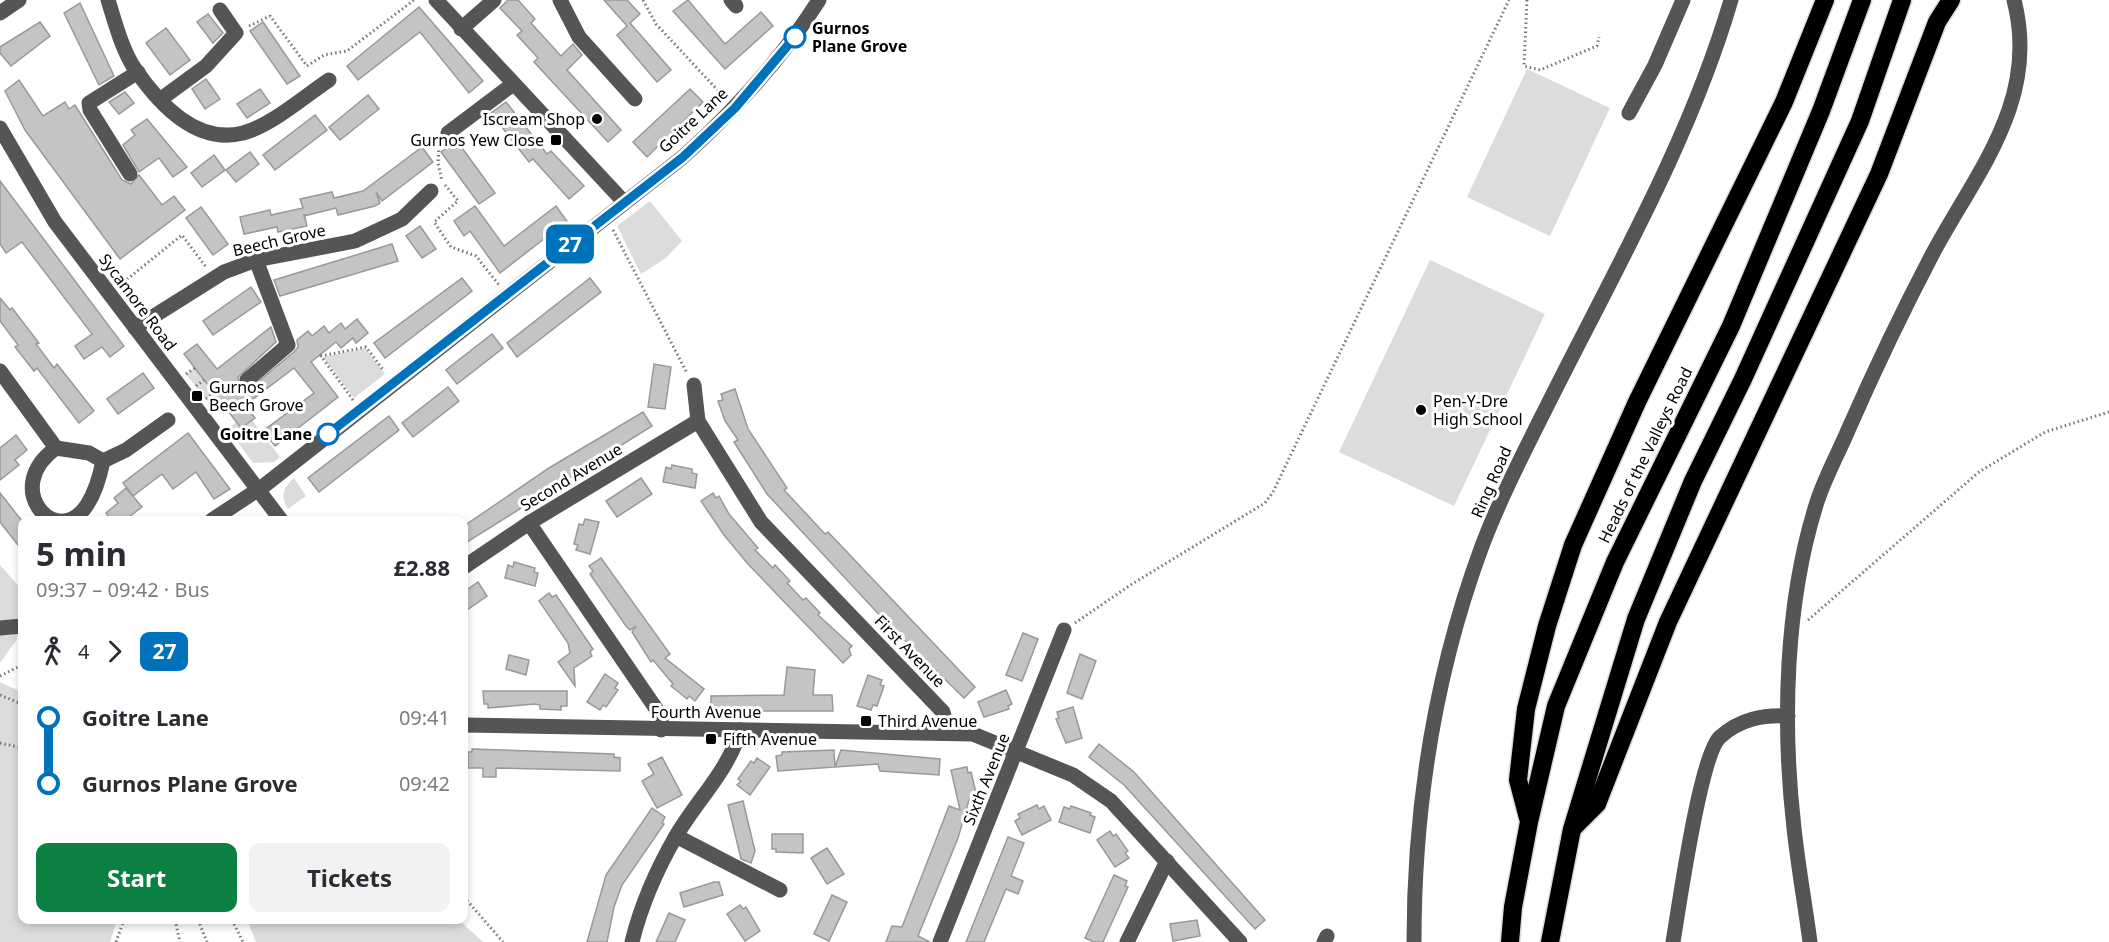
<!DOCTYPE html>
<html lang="en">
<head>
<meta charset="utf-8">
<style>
  :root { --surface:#fff; --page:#f2f2f3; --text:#2b2b33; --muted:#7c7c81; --accent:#0b8043 }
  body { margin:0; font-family:"Noto Sans",sans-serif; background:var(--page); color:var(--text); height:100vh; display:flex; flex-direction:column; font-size:22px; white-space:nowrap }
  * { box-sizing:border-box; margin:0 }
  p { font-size:20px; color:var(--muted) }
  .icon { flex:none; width:33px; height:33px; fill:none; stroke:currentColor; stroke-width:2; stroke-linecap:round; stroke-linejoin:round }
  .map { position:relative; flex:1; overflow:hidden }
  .details { position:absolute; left:18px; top:516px; width:450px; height:408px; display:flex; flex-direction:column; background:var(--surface); border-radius:12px; box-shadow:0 3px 9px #0003 }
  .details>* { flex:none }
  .badge { padding:0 12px; border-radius:9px; font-size:21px; line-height:39px }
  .map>.badge { position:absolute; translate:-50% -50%; box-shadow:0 0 0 3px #fff }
  .legs { display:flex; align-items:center; gap:9px; height:66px; padding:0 18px; font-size:20px }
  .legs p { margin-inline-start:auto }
  .summary { display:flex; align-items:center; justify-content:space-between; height:102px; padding:0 18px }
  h1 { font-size:33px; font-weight:700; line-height:45px }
  .cta { display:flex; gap:12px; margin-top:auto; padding:12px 18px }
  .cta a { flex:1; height:69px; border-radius:12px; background:var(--accent); color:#fff; font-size:24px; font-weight:700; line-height:69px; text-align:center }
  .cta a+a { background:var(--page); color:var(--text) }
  ul { padding:0 18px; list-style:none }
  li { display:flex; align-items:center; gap:21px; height:66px; font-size:22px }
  li i { display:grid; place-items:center; width:9px; height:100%; margin:0 8px; background:currentColor }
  li i::after { content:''; width:15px; height:15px; margin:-8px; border:4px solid; border-radius:50%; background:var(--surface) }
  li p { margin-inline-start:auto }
  li:first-child i { background:linear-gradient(#0000 50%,currentColor 0) }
  li:last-child i { background:linear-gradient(currentColor 50%,#0000 0) }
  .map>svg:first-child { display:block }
  .green { fill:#dcdcdc }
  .building { fill:#c4c4c4; stroke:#999; stroke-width:1.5 }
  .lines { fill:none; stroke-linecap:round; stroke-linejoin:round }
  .highway-casing { stroke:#dbdbdb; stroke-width:21 }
  .path { stroke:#777; stroke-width:3; stroke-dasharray:1.5 3; stroke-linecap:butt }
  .minor { stroke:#555; stroke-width:15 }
  .highway { stroke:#000; stroke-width:18 }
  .line-1-casing { stroke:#fff; stroke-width:14 }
  .line-1 { stroke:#0072bc; stroke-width:9 }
  .stop-1-dot { fill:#fff; stroke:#0072bc; stroke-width:3 }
  .poi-dot { fill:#000; stroke:#fff; stroke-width:2 }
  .labels { text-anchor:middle; stroke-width:6; stroke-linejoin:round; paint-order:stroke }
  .stop-label { font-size:16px; font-weight:bold; fill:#000; stroke:#fff; text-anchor:start }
  .poi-label { font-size:16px; fill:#000; stroke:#fff; text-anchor:start }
  .street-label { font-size:16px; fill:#000; stroke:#fff }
</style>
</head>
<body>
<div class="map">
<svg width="2109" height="942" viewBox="0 0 2109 942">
  <rect width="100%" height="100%" fill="#fff"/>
  <g class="green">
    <path d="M1527,69L1610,108L1550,236L1467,197Z"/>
    <path d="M650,201L682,241L666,258L641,274L617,226Z"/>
    <path d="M1430,260L1545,314L1454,506L1339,452Z"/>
    <path d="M365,348L385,374L354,398L323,357Z"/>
    <path d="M195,368L224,405L215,411L186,374Z"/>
    <path d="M252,420L280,457L274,462L253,463L228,429L236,422L242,428Z"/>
    <path d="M294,478L306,496L288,509C280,497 283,487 294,478Z"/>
    <path d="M0,565L21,589L17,639L0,663Z"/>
    <path d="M0,682L21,692L22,707V920H117L110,942H0Z"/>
    <path d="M247,920H459L483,942H256Z"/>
  </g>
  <g class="building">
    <path d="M508,0H518L535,19L531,23L561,56L573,44L582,55L567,70L621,130L608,142L534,62L538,58L517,35L522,31L500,8Z"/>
    <path d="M604,0H627L640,14L630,23L671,70L657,82L617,35L627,26Z"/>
    <path d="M688,0L725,44L761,12L773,26L725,69L673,11Z"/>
    <path d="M80,3L114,76L99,85L64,13Z"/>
    <path d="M419,7L483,81L469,93L420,32L358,80L347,66Z"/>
    <path d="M208,14L223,33L213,43L197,22Z"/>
    <path d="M40,22L50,36L11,66L0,53V47Z"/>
    <path d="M263,22L300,76L287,84L250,31Z"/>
    <path d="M166,28L190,60L170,75L146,43Z"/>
    <path d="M206,79L220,99L205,109L192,89Z"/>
    <path d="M19,80L43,116L65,102L69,109L75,105L122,180L131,184L139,175L162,205L174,196L185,210L120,259L25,130L5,91Z"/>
    <path d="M260,89L270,103L247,118L237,104Z"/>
    <path d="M690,89L703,102L647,157L633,142Z"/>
    <path d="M125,92L134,103L119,114L109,102Z"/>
    <path d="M368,95L379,109L340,140L329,127Z"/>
    <path d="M506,102L547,154L551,151L584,186L569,199L533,159L529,162L491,113Z"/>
    <path d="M315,115L327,130L275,170L263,155Z"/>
    <path d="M147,119L187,167L173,177L159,158L139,172L123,145L135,135L131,130Z"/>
    <path d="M457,141L495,193L479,204L441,152Z"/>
    <path d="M422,147L433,162L382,201L376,192L380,203L375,206L338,215L336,208L304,216V214L307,226L278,232L277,227L244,234L240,217L270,210L271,215L303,208L300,199L332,192L334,198L363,191Z"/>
    <path d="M250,152L259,164L236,182L226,170Z"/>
    <path d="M214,155L225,170L202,187L191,173Z"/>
    <path d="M0,181L124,346L110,357L102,347L84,359L75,346L92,334L22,242L6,253L0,244Z"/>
    <path d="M475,206L504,246L556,206L567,221L500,273L470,231L464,236L454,221Z"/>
    <path d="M201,207L228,244L213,255L186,218Z"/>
    <path d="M420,226L436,249L422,258L406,236Z"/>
    <path d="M392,244L398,261L280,296L274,280Z"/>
    <path d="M462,278L472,291L385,358L374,343Z"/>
    <path d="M590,278L601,292L517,357L507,343Z"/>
    <path d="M251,287L261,302L213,335L203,321Z"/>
    <path d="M0,298L10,310L12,308L39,343L36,344L54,368L57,364L94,411L79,423L37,368L34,371L15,347L18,345L0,321Z"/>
    <path d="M357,319L368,333L356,343L353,338L341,348L336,342L311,362L338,397L275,446L263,431L314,393L294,368L245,405L255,418L241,428L184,354L197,344L217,369L271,327L276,342L238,377L240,387L249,389L294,352L298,347L297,340L308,331L312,336L324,326L329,333L341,323L345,329Z"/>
    <path d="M492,334L503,348L457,384L446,370Z"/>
    <path d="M654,364L671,367L665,409L648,407Z"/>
    <path d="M143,373L154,388L118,414L107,399Z"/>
    <path d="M448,387L459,401L413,437L402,423Z"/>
    <path d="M735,389L748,429L787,488L784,490L825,534L828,532L975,687L964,698L886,622L767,494L734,442L738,440L725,421L718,401L723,400L721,394Z"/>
    <path d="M643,412L652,426L464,544V526L549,468Z"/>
    <path d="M389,416L399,430L319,492L308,478Z"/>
    <path d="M188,433L230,489L214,499L196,472L173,489L162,474L133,496L123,483Z"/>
    <path d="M16,435L27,450L15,460L19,465L0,480V448Z"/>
    <path d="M672,465L692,469V473L697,474L695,488L663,482L666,467L671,469Z"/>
    <path d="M641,478L652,494L617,517L606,501Z"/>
    <path d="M126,488L142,507L125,520H111L106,513L118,503L114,498Z"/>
    <path d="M0,493L22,521V550L0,522Z"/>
    <path d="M713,493L716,498L719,496L729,514L758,548L755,550L773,568L775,565L790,581L787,583L803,600L806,598L820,613L818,615L852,646L849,649L851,655L843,663L748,564L724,535L701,501Z"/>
    <path d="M585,519L599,522L590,554L576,550L578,545L574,544L579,524L583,525Z"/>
    <path d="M601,558L670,654L665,658L704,689L695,701L689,696L687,699L671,686L673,684L653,660L651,662L632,632L636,626L630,630L626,626L590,574L593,571L589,566Z"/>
    <path d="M514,562L535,568L534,572L538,573L535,586L505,578L508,565L513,567Z"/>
    <path d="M478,582L487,596L464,612V592Z"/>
    <path d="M549,593L552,597L556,595L593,649L590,652L592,656L574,668L575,686L558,662L570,653L568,643L539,601Z"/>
    <path d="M1023,633L1038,639L1022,681L1006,675Z"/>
    <path d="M1080,654L1096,661L1082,699L1067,693Z"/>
    <path d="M509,655L529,660L526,675L506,669Z"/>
    <path d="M787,667L815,670L813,695H832L833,711H711V696L784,695Z"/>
    <path d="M605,674L618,683L615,688L618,690L606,707L603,705L600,710L587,702Z"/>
    <path d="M868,675L882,680L880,685L884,686L877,706L873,705L871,710L857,706Z"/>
    <path d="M1006,690L1012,704L1008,706L1009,709L984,717L978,702Z"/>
    <path d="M483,691H567V706H561V710L540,709V705L535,704L488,708V704H484Z"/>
    <path d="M1073,707L1082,738L1066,743L1056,719L1059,718L1057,712Z"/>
    <path d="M1099,744L1134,772L1265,920L1255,929L1124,785L1089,757Z"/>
    <path d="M472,749L614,754V757L620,758V771L496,768V777H483V768H468V752H472Z"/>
    <path d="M834,750L835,767L841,750L940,759L939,775L880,771L878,764L778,771L776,756L782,755V752Z"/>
    <path d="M662,757L682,795L657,808L642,781L654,774L648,764Z"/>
    <path d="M757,758L770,767L750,795L737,785L741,781L738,779L751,761L754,763Z"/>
    <path d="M967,767L968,773L971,772L976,793L972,794L974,799L969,800L958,838L918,936L930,942H886L892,926L902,927L949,806L960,810L951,770Z"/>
    <path d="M743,801L755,851L751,863L741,859L728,805Z"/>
    <path d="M1037,805L1039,809L1044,806L1051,820L1022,835L1015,821L1020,818L1018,814Z"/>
    <path d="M1071,806L1091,813L1090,815L1095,817L1090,833L1059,822L1064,807L1070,809Z"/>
    <path d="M652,808L665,817L662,823L664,824L622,885L614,907L607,942H587L606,875Z"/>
    <path d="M1110,831L1113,836L1116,834L1128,851L1125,853L1129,858L1115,867L1097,840Z"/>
    <path d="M772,834H803V853L776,852V849H772Z"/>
    <path d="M1008,837L1024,843L1011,876L1023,881L1018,894L1006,889L984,942H966Z"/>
    <path d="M827,848L844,874L827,884L811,858Z"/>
    <path d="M1114,875L1127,881L1125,886L1128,887L1103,942H1094L1085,938Z"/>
    <path d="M714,882H719L723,895L684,907L680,893Z"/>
    <path d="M832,895L847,902L829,941L814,934Z"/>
    <path d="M740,905L743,909L746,907L760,931L745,941L727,914Z"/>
    <path d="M669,913L685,920L675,942H656Z"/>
    <path d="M1197,920L1200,936L1173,941L1170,924Z"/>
  </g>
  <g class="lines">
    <g class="highway-casing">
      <g id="highway">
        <path d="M1528,818L1518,780L1526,709L1547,626L1573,545L1637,402L1784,102L1825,0"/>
        <path d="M1573,828L1597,804L1668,622L1879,174L1937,22L1951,0"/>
        <path d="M1510,942L1513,907L1529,822L1556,706L1615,562L1731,326L1821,111L1862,0"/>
        <path d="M1550,942L1572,829L1636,619L1693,481L1743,379L1860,121L1902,0"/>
      </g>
    </g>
    <g class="path">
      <path d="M643,0L656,24L724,97"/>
      <path d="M1527,0L1524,66L1540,70L1597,46L1599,37"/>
      <path d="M249,26L270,16L307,66L324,55L347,51L414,0"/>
      <path d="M439,146L438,163L442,181"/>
      <path d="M445,185L458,201L434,222L451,247L476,256L499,285"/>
      <path d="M613,230L687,373"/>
      <path d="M120,285L182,235L206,267"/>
      <path d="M186,374L195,368"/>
      <path d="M196,386L204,380"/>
      <path d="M206,399L214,393"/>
      <path d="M353,400L321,356L366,347L384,371"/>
      <path d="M216,411L224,405"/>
      <path d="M1808,620L1979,472L2045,432L2109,412"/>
      <path d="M1075,623L1132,584L1265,503L1273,492L1509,0"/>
      <path d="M0,676L22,665"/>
      <path d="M0,695L22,704"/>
      <path d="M0,743L22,748"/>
      <path d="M464,897L503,942"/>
      <path d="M175,920L180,942"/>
      <path d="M198,920L207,942"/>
      <path d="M232,920L243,942"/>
      <path d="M116,942L124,920"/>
    </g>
    <g class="minor">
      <path d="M108,0C115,22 122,50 135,69C159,104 196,145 243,133C271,126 305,96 329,80"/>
      <path d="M436,0L624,202"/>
      <path d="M560,0L579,37L635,99"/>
      <path d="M731,0L736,6"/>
      <path d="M0,13L19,0"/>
      <path d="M461,29L494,0"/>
      <path d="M161,99L206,66L236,33L220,10"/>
      <path d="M1629,113L1655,65L1683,0"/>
      <path d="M0,128L55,222L281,520"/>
      <path d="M448,133L513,84"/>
      <path d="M130,174L90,110L89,103L138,72"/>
      <path d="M135,328L224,272L256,260L355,241L402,219L431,191"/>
      <path d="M0,371L56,448L89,453L103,461L126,450L168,420"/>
      <path d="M247,380L288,345L256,260"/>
      <path d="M694,385L698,421L761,522L943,712L948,733"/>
      <path d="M56,448C0,488 57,551 87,505C96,491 100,476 103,461"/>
      <path d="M212,520L265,485L683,157C735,110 782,59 819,0"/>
      <path d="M529,523L661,716V730"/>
      <path d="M464,567L529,523L698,421"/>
      <path d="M0,628L22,626"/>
      <path d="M464,725L973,734L1073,775L1111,801L1240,942"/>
      <path d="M676,836L780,890"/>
      <path d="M632,942C641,905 657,869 676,836C697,800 729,770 740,730"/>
      <path d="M940,942L1064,630"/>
      <path d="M1127,942L1167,861"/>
      <path d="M1324,942L1327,936"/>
      <path d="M1414,942C1414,807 1435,673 1482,546C1501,496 1526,448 1550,400C1615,270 1690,140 1731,0"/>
      <path d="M1673,942C1679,907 1700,755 1720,737C1740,719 1762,715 1788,716"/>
      <path d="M1810,942C1805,904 1798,866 1794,828C1782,724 1785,602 1817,502C1825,477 1839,452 1849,428C1875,369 1903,310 1933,253C1977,171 2040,100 2014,0"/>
    </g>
    <use href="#highway" class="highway"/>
  </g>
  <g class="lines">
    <g class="line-1-casing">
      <path id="line-1" d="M328,434L683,157L735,108L795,37"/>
    </g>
    <use href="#line-1" class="line-1"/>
  </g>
  <g class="stop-1-dot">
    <circle cx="795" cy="37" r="10"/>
    <circle cx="328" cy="434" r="10"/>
  </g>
  <g class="poi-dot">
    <circle cx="597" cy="119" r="6"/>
    <rect x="550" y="134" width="12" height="12" rx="3"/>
    <rect x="191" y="390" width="12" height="12" rx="3"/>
    <circle cx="1421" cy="410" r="6"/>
    <rect x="860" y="715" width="12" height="12" rx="3"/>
    <rect x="705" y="733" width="12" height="12" rx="3"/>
  </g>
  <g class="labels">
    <g class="stop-label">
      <text x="812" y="34">Gurnos<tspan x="812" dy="18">Plane Grove</tspan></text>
      <text x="312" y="440" text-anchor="end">Goitre Lane</text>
    </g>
    <g class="poi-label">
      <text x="585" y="125" text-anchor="end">Iscream Shop</text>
      <text x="544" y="146" text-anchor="end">Gurnos Yew Close</text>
      <text x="209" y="393">Gurnos<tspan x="209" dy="18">Beech Grove</tspan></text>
      <text x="1433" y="407">Pen-Y-Dre<tspan x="1433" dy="18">High School</tspan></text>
      <text x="878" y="727">Third Avenue</text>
      <text x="723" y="745">Fifth Avenue</text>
    </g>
    <g class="street-label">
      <text transform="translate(693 120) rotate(-43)" y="6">Goitre Lane</text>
      <text transform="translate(279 240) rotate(-13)" y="6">Beech Grove</text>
      <text transform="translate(138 302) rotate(53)" y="6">Sycamore Road</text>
      <text transform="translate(1645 455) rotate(-64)" y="6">Heads of the Valleys Road</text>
      <text transform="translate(571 477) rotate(-31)" y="6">Second Avenue</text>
      <text transform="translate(1491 482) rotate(-66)" y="6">Ring Road</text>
      <text transform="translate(910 651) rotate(46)" y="6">First Avenue</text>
      <text x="706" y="718">Fourth Avenue</text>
      <text transform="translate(986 779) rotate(-68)" y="6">Sixth Avenue</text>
    </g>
  </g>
</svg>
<b class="badge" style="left:570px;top:244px;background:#0072bc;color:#fff">27</b>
<section class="details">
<div class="summary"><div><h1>5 min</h1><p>09:37 – 09:42 · Bus</p></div><b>£2.88</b></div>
<div class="legs"><svg class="icon" aria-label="walk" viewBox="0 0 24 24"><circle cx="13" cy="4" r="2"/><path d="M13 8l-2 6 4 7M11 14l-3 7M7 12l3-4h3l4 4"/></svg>4<svg class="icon" aria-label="forward" viewBox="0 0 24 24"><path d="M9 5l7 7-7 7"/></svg><b class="badge" style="background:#0072bc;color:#fff">27</b></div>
<ul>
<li><i style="color:#0072bc"></i><b>Goitre Lane</b><p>09:41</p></li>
<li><i style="color:#0072bc"></i><b>Gurnos Plane Grove</b><p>09:42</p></li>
</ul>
<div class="cta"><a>Start</a><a>Tickets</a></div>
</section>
</div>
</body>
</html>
